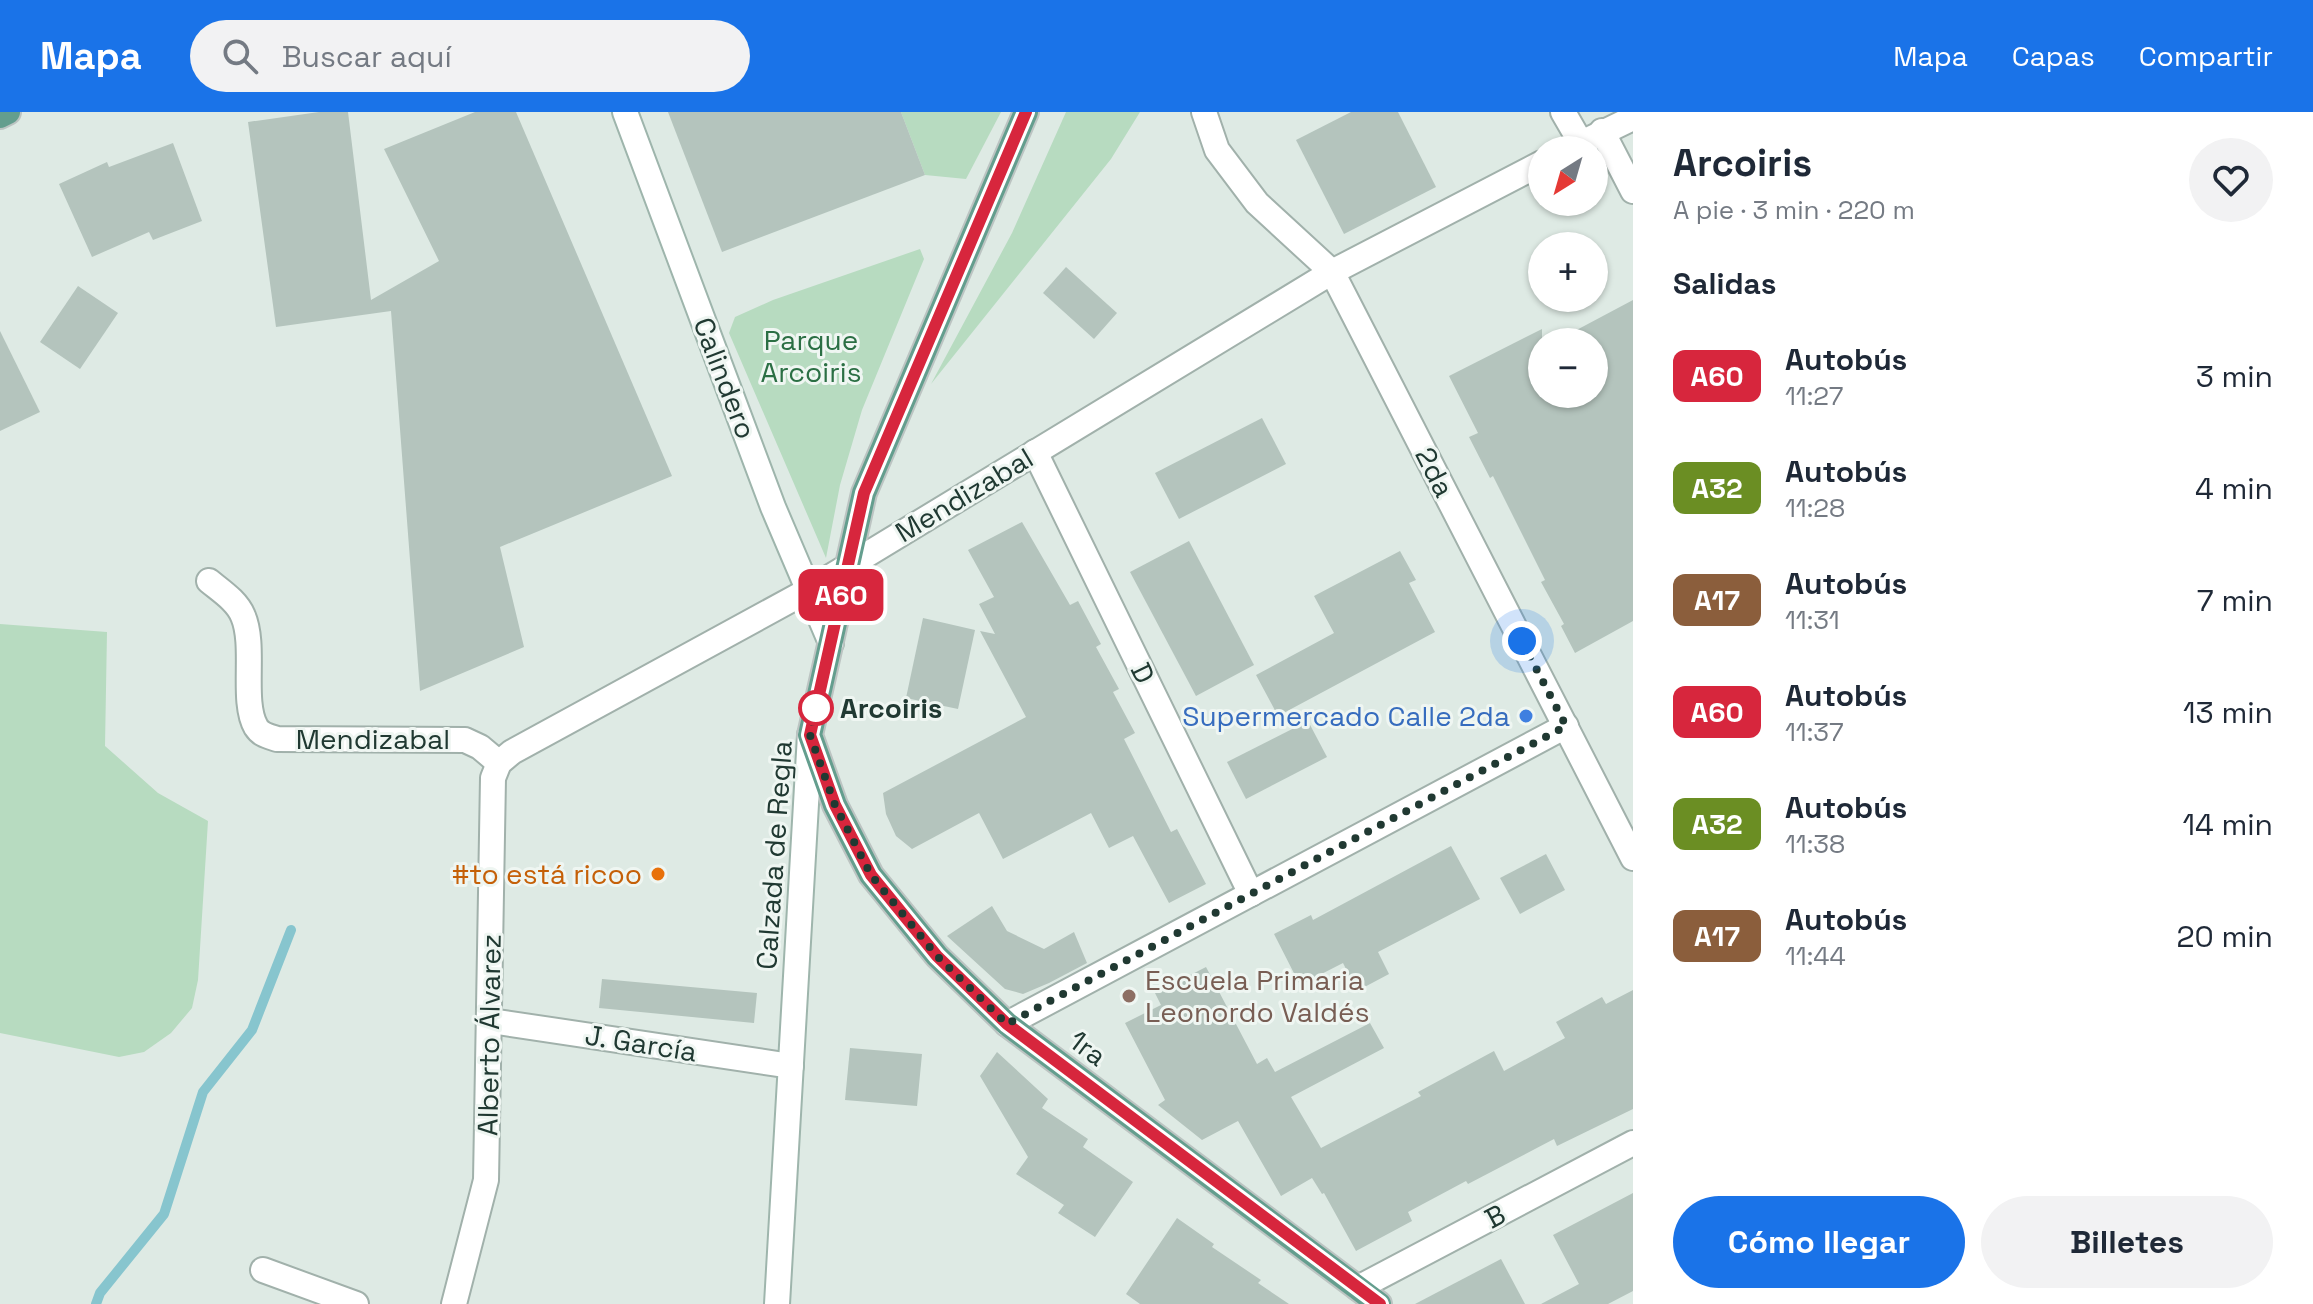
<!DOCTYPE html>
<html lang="es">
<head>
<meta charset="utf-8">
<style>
  :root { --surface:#fff; --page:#f2f2f3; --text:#1f2937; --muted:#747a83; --accent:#1a73e8 }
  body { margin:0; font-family:"Space Grotesk",sans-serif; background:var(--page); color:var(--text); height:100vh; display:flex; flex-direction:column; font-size:30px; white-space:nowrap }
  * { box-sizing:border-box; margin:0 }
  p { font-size:26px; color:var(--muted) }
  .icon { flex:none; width:44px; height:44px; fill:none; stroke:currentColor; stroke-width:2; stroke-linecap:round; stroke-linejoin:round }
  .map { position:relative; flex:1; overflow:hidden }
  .panel { display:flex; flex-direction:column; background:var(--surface); width:680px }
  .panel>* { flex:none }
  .badge { padding:0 16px; border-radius:12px; font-size:28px; line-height:52px }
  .needle { width:52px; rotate:217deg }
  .fabs { position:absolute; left:1528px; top:24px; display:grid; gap:16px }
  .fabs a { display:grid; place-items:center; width:80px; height:80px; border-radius:50%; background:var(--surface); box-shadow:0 2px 6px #0004; font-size:40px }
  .you { position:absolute; width:40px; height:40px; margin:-20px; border:6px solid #fff; border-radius:50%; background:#1a73e8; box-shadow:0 0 0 12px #1a73e833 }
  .map>.badge { position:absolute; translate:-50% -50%; box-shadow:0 0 0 4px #fff }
  h2 { padding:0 40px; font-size:30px; line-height:72px }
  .round { display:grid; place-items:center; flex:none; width:84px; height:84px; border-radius:42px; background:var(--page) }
  .headline { display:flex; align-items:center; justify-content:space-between; height:136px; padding:0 40px }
  h1 { font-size:38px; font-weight:700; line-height:60px }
  .button { display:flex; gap:16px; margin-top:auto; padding:16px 40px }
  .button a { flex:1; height:92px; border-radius:48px; background:var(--accent); color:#fff; font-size:32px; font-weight:700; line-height:92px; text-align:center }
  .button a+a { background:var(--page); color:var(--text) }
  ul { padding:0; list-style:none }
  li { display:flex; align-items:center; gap:24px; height:112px; padding:0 40px }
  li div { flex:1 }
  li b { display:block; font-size:30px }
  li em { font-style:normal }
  li .badge { min-width:88px; font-weight:700; text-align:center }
  header { display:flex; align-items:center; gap:48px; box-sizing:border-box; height:112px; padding:0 40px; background:var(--accent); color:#fff }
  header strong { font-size:38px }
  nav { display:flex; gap:44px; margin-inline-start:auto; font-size:28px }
  .search { width:560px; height:72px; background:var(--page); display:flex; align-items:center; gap:20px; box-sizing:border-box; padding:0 28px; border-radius:44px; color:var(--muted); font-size:30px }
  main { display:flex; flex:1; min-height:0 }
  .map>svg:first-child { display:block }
  .green { fill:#b7dbc0 }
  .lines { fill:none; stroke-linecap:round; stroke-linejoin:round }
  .stream { stroke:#87c5ce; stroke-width:10 }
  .building { fill:#b4c4bd }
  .minor-casing { stroke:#a1b1ab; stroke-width:28 }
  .secondary-casing { stroke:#9eb5ac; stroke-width:28 }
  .primary-casing { stroke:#bcc4c2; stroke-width:28 }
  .minor { stroke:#fff; stroke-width:24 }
  .secondary { stroke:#fff; stroke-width:24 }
  .primary { stroke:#649e8e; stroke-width:24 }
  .line-casing { stroke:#fff; stroke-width:18 }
  .line { stroke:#d7263d; stroke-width:12 }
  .walk { stroke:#203932; stroke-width:8; stroke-dasharray:0 14.4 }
  .stop-dot { fill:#fff; stroke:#d7263d; stroke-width:4 }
  .shop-dot { fill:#3f7fe0; stroke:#eff6f2; stroke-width:3 }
  .food-dot { fill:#e8710a; stroke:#eff6f2; stroke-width:3 }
  .education-dot { fill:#8d6e63; stroke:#eff6f2; stroke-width:3 }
  .labels { text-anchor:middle; stroke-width:6; stroke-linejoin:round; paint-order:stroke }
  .park-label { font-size:28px; fill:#2b6f44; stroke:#eff6f2 }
  .street-label { font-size:28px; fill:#203932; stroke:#eff6f2 }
  .stop-label { font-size:28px; font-weight:bold; fill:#203932; stroke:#eff6f2; text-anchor:start }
  .shop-label { font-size:28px; fill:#366cbe; stroke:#eff6f2; text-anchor:end }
  .food-label { font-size:28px; fill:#c56008; stroke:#eff6f2; text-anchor:end }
  .education-label { font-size:28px; fill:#785e54; stroke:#eff6f2; text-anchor:start }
</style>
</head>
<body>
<header>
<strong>Mapa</strong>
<div class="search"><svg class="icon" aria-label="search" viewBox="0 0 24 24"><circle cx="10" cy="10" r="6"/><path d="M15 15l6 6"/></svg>Buscar aquí</div>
<nav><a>Mapa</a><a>Capas</a><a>Compartir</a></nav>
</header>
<main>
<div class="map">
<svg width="1633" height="1192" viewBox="0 0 1633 1192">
  <rect width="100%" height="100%" fill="#deeae4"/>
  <g class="green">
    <path d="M901,0H1001L966,67L925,63Z"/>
    <path d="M1066,0H1140L1111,47L931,272L1012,121Z"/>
    <path d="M920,137L924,147L862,298L840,373L826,446L729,221L735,205L773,188Z"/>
    <path d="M0,512L107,520L105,634L158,681L208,709L198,868L192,896L171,921L144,940L119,945L0,921Z"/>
  </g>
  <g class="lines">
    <path class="stream" d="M96,1192L100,1181L164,1102L203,980L252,918L291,818"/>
  </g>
  <g class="building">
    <path d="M319,0H348L371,188L439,149L384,37L475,0H516L672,364L500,435L524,535L420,579L391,199L276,215L248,10Z"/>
    <path d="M668,0H901L925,63L722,140Z"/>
    <path d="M1351,0H1398L1436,75L1344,122L1296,28Z"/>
    <path d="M173,31L202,109L153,128L149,120L92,145L59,72L107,50L109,55Z"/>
    <path d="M1066,155L1117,201L1094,227L1043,181Z"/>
    <path d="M78,174L118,201L80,257L40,230Z"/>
    <path d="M1633,188V509L1575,541L1561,514L1564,512L1541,470L1545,468L1493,364L1490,366L1469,325L1478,321L1449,264L1542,217V282H1594V230H1554Z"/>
    <path d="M0,219L40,300L0,319Z"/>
    <path d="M1262,306L1286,352L1179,407L1155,361Z"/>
    <path d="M1022,410L1070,493L1078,489L1101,532L1096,535L1119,577L1113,580L1135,621L1124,627L1171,720L1177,717L1206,772L1169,791L1133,724L1109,736L1091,701L1003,747L979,701L912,737L896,724L886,702L883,681L1026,605L980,519L995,522L979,492L994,485L968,438Z"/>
    <path d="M1189,429L1254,553L1196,584L1130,460Z"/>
    <path d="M1400,439L1416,468L1409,471L1435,520L1278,604L1256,563L1334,521L1314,484Z"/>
    <path d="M923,506L975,518L958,597L906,586Z"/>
    <path d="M1308,609L1327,645L1246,687L1227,650Z"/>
    <path d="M1451,734L1480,787L1378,840L1389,862L1357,879L1343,851L1300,873L1274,822L1311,803L1313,808Z"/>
    <path d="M1546,742L1565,778L1520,802L1500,766Z"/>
    <path d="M992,794L1007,819L1044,837L1074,820L1087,851L1049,871L1023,882L1005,877L947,824Z"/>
    <path d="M1206,855L1257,952L1267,946L1275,960L1370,911L1384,936L1291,985L1321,1036L1421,984L1418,980L1494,939L1504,959L1565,926L1556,910L1602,885L1606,892L1633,878V997L1557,1034L1554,1027L1468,1072L1466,1069L1408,1100L1412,1109L1356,1139L1324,1081L1322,1082L1312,1066L1281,1084L1238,1009L1202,1028L1158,993L1165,988L1125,911L1161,893L1155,881Z"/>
    <path d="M602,867L757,881L754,911L599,896Z"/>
    <path d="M850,936L922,942L917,994L845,988Z"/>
    <path d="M997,940L1048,987L1042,996L1088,1027L1083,1035L1133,1070L1095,1125L1058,1101L1064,1093L1016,1062L1028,1045L980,964Z"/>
    <path d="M1633,1081V1179L1608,1192H1541L1579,1172L1553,1123Z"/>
    <path d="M1177,1106L1214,1132L1212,1135L1261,1168L1258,1171L1289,1192H1140L1126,1182Z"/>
    <path d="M1501,1147L1525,1192H1415Z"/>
  </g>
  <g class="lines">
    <g class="minor-casing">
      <g id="minor">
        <path d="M1204,0L1217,38L1257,91L1332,160L1633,746"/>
        <path d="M1563,0L1581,31"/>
        <path d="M1602,19L1633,79"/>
        <path d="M1567,38L1633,6"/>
        <path d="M1035,340L1251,782"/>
        <path d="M209,469C221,479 237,489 243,504C256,534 241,589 256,615C261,623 268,624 277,627L465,628L480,635L499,651"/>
        <path d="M491,909L791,954"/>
        <path d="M1007,912L1566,614"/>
        <path d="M263,1158L356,1192"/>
        <path d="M1358,1176L1633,1031"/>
        <path d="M454,1192L486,1068L493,666L499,651L512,640L807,479L1332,160L1542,51"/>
      </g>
    </g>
    <g class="secondary-casing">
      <g id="secondary">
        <path d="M625,0L773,395L831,531"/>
        <path d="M777,1192L810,623"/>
      </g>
    </g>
    <g class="primary-casing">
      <g id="primary">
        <path d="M1026,0L864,381L810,623L835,693L871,763L937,844L1007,912L1379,1192"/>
        <path d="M0,4L8,0"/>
      </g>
    </g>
    <use href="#minor" class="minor"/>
    <use href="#secondary" class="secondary"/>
    <use href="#primary" class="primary"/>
  </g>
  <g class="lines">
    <g class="line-casing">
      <path id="line" d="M1026,0L864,381L810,623L835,693L871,763L937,844L1007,912L1380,1192"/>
    </g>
    <use href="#line" class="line"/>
    <path class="walk" d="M816,596L810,623L835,693L871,763L937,844L1007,912L1566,614L1522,529"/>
  </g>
  <circle class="stop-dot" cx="816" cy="596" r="16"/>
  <circle class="shop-dot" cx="1526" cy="604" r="8"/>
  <circle class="food-dot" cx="658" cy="762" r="8"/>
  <circle class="education-dot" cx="1129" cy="884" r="8"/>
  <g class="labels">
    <g class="park-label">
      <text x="811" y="238">Parque<tspan x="811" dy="32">Arcoiris</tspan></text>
    </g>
    <g class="street-label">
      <text transform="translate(725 266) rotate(69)" y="10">Calindero</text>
      <text transform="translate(1435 360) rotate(63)" y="10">2da</text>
      <text transform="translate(964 383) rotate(-31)" y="10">Mendizabal</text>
      <text transform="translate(1143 561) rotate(64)" y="10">D</text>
      <text x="373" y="637">Mendizabal</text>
      <text transform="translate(774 743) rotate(-86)" y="10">Calzada de Regla</text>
      <text transform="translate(489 923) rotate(-89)" y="10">Alberto Álvarez</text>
      <text transform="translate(641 931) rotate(9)" y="10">J. García</text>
      <text transform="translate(1088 936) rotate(37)" y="10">1ra</text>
      <text transform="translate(1495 1104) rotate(-28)" y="10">B</text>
    </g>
    <g class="stop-label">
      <text x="840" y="606">Arcoiris</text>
    </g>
    <g class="shop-label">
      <text x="1510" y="614">Supermercado Calle 2da</text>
    </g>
    <g class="food-label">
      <text x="642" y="772">#to está ricoo</text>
    </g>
    <g class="education-label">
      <text x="1145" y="878">Escuela Primaria<tspan x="1145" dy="32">Leonordo Valdés</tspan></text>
    </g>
  </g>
</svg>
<div class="fabs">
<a><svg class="needle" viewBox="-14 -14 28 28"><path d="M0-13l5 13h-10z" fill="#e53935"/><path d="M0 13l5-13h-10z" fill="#747a83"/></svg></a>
<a>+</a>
<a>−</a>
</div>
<div class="you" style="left:1522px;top:529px"></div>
<b class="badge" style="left:841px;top:483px;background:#d7263d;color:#fff">A60</b>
</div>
<section class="panel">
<div class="headline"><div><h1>Arcoiris</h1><p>A pie · 3 min · 220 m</p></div><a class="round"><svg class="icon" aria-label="heart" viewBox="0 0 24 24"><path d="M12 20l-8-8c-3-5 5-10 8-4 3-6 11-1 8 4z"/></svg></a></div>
<h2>Salidas</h2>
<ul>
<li><span class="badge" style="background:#d7263d;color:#fff">A60</span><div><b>Autobús</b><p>11:27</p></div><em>3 min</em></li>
<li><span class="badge" style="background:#6b8e23;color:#fff">A32</span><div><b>Autobús</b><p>11:28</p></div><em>4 min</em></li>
<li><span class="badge" style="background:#8b5e3c;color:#fff">A17</span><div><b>Autobús</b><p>11:31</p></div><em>7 min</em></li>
<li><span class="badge" style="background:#d7263d;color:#fff">A60</span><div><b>Autobús</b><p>11:37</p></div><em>13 min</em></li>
<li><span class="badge" style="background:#6b8e23;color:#fff">A32</span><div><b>Autobús</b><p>11:38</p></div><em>14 min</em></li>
<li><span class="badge" style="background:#8b5e3c;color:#fff">A17</span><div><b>Autobús</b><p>11:44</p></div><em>20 min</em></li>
</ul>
<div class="button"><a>Cómo llegar</a><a>Billetes</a></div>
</section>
</main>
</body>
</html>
